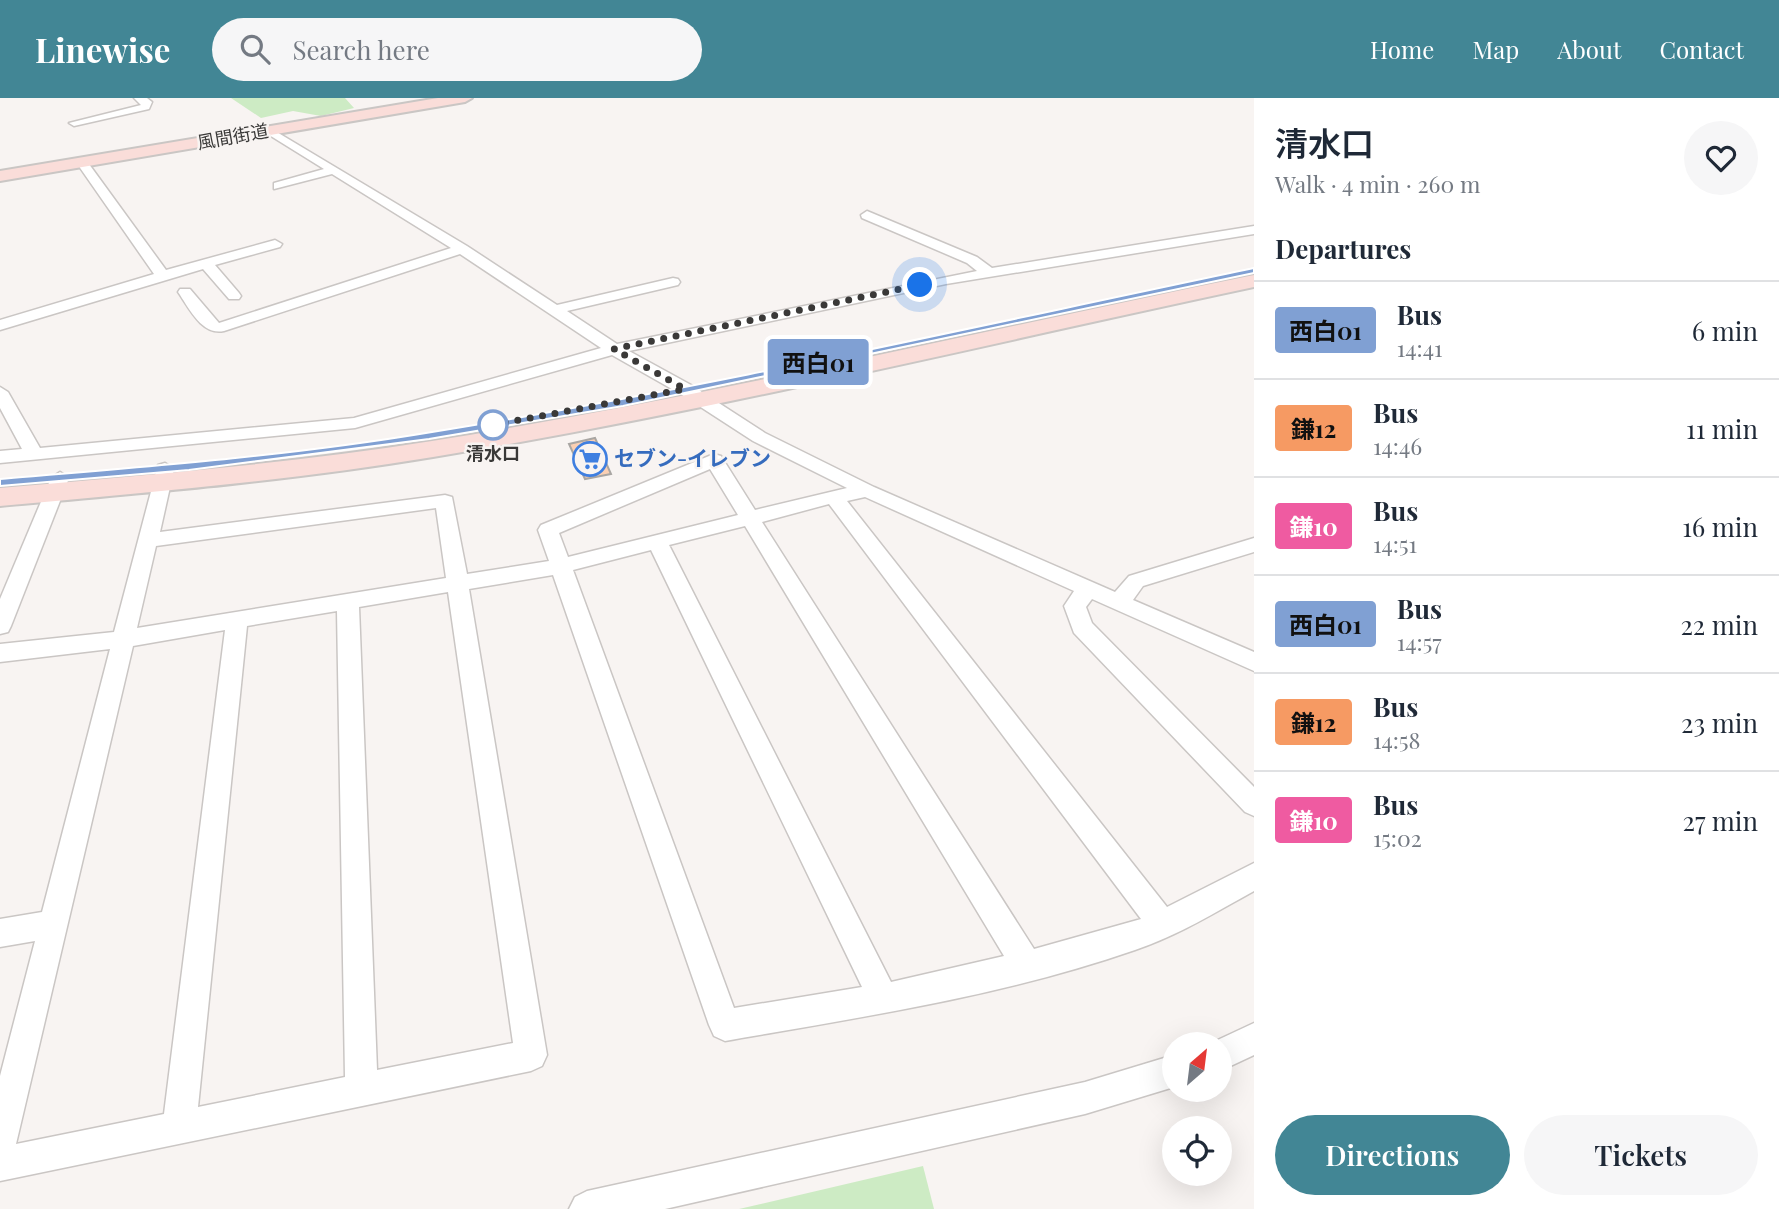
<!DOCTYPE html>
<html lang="en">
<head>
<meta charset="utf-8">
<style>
  :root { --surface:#fff; --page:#f6f6f7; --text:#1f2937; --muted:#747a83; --line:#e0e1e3; --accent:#428695 }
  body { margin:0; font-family:"Playfair Display","Noto Sans JP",serif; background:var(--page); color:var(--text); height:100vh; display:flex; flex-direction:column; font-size:26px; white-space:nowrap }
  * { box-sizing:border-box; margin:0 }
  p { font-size:23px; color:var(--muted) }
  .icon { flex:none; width:38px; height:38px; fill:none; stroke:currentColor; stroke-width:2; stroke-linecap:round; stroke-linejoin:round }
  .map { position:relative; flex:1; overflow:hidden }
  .sheet { display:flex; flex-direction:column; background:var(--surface); width:525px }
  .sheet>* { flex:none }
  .badge { padding:0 14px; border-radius:5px; font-size:24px; line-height:46px }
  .needle { width:46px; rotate:28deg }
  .buttons { position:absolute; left:1162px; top:934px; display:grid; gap:14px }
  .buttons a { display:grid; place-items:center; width:70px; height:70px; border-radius:50%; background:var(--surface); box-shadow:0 7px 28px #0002; font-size:35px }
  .you { position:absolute; width:35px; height:35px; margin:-18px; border:5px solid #fff; border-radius:50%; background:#1a73e8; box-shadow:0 0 0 10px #1a73e833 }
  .map>.badge { position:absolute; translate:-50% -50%; box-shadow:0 0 0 4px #fff }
  h2 { padding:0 21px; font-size:26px; line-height:63px }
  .round { display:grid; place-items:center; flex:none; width:74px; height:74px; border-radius:37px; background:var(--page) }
  .summary { display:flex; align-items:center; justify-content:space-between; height:119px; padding:0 21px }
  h1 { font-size:33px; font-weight:600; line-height:52px }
  .cta { display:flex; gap:14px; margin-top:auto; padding:14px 21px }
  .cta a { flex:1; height:80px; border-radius:42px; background:var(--accent); color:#fff; font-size:28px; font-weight:600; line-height:80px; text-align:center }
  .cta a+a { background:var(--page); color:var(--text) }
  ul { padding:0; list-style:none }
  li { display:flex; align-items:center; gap:21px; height:98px; padding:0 21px; border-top:2px solid var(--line) }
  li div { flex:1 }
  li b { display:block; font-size:26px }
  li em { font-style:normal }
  li .badge { min-width:77px; font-weight:700; text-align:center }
  header { display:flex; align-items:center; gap:42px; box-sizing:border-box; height:98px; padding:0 35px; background:var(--accent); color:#fff }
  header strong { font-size:33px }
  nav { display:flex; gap:38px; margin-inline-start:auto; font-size:24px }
  .search { width:490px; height:63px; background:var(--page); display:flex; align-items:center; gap:18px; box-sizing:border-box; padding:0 24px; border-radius:38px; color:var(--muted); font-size:26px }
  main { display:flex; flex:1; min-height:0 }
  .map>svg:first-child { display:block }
  .green { fill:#cdebc4 }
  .building { fill:#facfb3; stroke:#a9a6a3; stroke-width:2 }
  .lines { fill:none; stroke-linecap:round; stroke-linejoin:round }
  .street-casing { stroke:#cac6c4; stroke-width:3 }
  .secondary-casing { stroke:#cac6c4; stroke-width:4 }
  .street { fill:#fff; fill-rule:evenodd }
  .secondary { fill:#faddd9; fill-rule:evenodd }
  .line { fill:#80a0d3; stroke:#fff; stroke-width:2 }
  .walk { stroke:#3a3938; stroke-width:7; stroke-dasharray:0 12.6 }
  .stop-dot { fill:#fff; stroke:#80a0d3; stroke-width:3.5 }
  .labels { text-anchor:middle; stroke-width:5; stroke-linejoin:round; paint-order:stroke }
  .far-street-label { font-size:18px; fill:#3a3938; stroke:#f8f4f2 }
  .far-stop-label { font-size:18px; font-weight:bold; fill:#3a3938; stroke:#f8f4f2 }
  .shop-label { font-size:21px; font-weight:bold; fill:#366cbe; stroke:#f8f4f2; text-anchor:start }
</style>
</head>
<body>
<header>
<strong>Linewise</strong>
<div class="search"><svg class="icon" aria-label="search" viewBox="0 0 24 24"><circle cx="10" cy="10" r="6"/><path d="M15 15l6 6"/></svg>Search here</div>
<nav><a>Home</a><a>Map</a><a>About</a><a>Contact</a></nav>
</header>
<main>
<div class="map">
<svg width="1254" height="1111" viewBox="0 0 1254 1111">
  <rect width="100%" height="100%" fill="#f8f4f2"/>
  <g class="green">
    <path d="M231,0H345L354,10L321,18L293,13L261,20Z"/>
    <path d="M923,1068L934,1111H739Z"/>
  </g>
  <path class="building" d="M595,340L611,376L585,381L569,346Z"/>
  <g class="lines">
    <g class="street-casing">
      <g id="street">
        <path d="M134,0H147L152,4L149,11L74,28L69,25L141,7Z"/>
        <path d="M270,30L467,148L557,207L673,180L678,181L680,184L678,187L567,213L617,246L977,173L967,165L862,120L861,117L867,113L977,159L992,170L1254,128V136L946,186L629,253L691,287L765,335L874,389L1115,494L1129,478L1254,440V454L1143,488L1133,502L1254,554V573L1092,501L1086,509L1092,525L1254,689V718L1245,714L1074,535L1064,508L1074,493L865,399L847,403L1167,809L1254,765V793C1216,814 1177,838 1135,852C1003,898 862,919 725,943L714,938L709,927L553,477L469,491L547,957L542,968L531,973L0,1083V978L35,843L0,849V821L42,814L110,551L0,564V546L114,534L158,367L165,365L174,371L160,434L445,397L452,399L467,476L549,463L538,432L541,427L714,356L721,358L755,412L847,390L753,343L679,295L612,257L355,330L0,365V353L22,351L0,310V289L8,294L40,350L354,320L601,250L460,156L224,233C202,238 189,210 178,194L180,191H190L219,225L451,150L332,76L274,91V85L324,71L266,35V31ZM710,371L738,417L568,459L559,435ZM829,406L1141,821L1034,851L762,424ZM436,410L446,480L137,530L156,448ZM745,428L1004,858L891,884L669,447ZM651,452L862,889L734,910L573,472ZM448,494L513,945L377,972L359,509ZM337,513L345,979L198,1009L247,528ZM225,532L164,1016L16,1046L133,548Z"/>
        <path d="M78,62H86L166,172L275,142L282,146L280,149L215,167L239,195L241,198L239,201H229L203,171L0,232V222L154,176L76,64Z"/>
        <path d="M60,374L69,380L11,528L8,534L0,536V501L51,380Z"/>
        <path d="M1254,925V957L1220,973V947L1209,946Z"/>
        <path d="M1174,957V989L1085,1016L665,1111H569L575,1099L587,1093L1085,984Z"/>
      </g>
    </g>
    <g class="secondary-casing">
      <g id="secondary">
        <path d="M438,0H472L465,4L0,83V73Z"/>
        <path d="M1254,177V189C981,247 708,314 433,359C289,383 144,395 0,408V390C144,377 289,366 432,343C708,299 981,233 1254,177Z"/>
      </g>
    </g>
    <use href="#street" class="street"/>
    <use href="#secondary" class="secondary"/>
  </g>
  <path class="line" d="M1254,170V175L623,308L429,341L189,372L0,388V381C144,369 289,358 432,334C708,290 981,227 1254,170Z"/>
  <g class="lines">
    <path class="walk" d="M493,327L685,291L614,251L920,187"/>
  </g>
  <defs>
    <g id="supermarket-ring" transform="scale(1.75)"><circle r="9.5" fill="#f8f4f2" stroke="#3f7fe0" stroke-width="1.5"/><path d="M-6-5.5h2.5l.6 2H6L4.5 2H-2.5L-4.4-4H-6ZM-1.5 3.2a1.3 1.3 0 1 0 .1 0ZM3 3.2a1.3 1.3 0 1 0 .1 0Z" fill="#3f7fe0"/></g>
  </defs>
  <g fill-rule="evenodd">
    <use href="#supermarket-ring" x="590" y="361"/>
  </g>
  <circle class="stop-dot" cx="493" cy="327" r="14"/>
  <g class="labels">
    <g class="far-street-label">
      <text transform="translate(233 39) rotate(-10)" y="6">風間街道</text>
    </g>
    <g class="far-stop-label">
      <text x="493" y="362">清水口</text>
    </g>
    <g class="shop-label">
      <text x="614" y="368">セブン-イレブン</text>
    </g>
  </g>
</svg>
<div class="buttons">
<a><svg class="needle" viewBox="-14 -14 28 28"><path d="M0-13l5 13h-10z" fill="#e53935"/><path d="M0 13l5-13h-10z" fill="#747a83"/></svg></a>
<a><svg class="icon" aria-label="locate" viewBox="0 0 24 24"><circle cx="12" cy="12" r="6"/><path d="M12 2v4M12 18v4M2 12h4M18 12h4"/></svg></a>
</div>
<div class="you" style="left:920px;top:187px"></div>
<b class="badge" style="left:818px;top:264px;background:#80a0d3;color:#111">西白01</b>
</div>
<section class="sheet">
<div class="summary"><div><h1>清水口</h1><p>Walk · 4 min · 260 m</p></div><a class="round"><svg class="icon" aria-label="heart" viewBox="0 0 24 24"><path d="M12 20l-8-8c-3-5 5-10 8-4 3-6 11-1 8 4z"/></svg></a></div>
<h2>Departures</h2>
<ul>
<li><span class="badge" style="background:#80a0d3;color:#111">西白01</span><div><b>Bus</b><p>14:41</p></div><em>6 min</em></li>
<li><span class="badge" style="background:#f69a63;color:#111">鎌12</span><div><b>Bus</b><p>14:46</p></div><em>11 min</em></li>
<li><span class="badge" style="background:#ef5ba1;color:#fff">鎌10</span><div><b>Bus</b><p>14:51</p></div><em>16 min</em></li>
<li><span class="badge" style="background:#80a0d3;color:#111">西白01</span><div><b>Bus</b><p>14:57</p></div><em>22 min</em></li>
<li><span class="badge" style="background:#f69a63;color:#111">鎌12</span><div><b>Bus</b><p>14:58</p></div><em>23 min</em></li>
<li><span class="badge" style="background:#ef5ba1;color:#fff">鎌10</span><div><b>Bus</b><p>15:02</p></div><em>27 min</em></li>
</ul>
<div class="cta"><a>Directions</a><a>Tickets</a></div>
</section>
</main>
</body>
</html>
